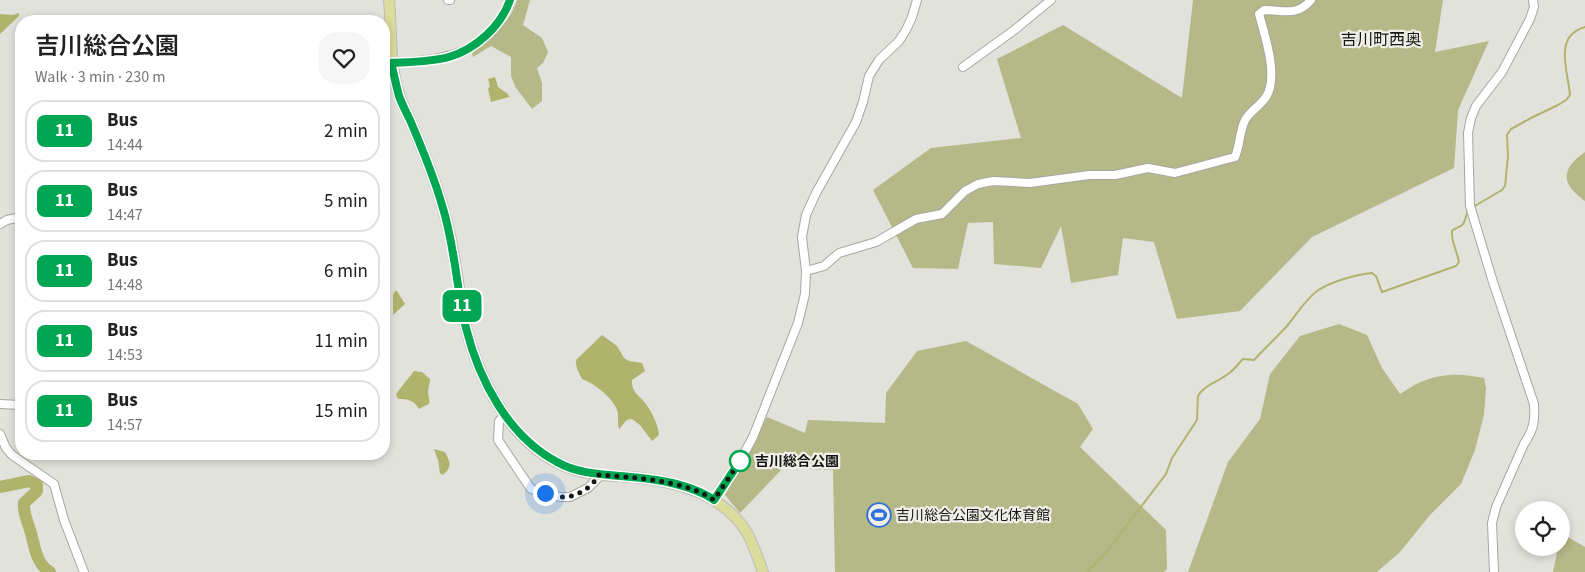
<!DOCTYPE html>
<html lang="en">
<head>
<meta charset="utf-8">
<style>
  :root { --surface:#fff; --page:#f6f6f6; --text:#222; --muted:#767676; --line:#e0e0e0 }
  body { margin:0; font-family:"Source Sans 3","Noto Sans JP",sans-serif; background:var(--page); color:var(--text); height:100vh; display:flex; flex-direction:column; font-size:19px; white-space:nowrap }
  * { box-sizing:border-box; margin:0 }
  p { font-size:16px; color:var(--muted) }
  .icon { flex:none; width:28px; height:28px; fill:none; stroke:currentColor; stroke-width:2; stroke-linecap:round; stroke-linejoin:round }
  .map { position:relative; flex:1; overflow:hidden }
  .side { position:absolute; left:15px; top:15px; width:375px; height:445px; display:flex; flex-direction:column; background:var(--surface); border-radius:20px; box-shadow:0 2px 8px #0003 }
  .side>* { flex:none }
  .badge { padding:0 10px; border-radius:8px; font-size:18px; line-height:32px }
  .fabs { position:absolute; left:1515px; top:501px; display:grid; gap:10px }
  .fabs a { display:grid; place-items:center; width:55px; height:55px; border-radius:50%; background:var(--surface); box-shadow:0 2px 8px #0003; font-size:25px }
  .you { position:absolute; width:25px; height:25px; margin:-12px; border:4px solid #fff; border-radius:50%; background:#1a73e8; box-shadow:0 0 0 8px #1a73e833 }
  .map>.badge { position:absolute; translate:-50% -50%; box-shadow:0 0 0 2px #fff }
  .round { display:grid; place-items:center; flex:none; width:52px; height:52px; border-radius:20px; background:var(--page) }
  .summary { display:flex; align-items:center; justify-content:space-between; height:85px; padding:0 20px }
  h1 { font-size:24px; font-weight:600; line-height:38px }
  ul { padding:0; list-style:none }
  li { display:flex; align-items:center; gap:15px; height:62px; margin:0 10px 8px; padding:0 10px; border:2px solid var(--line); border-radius:20px }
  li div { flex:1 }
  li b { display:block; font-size:19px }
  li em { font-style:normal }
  li .badge { min-width:55px; font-weight:700; text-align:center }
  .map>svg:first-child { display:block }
  .green { fill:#b5b887 }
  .water { fill:#b0b36c }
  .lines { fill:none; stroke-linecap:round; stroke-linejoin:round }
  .stream { stroke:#b0b36c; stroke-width:2 }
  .river { stroke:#b0b36c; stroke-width:12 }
  .minor-casing { stroke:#a7a7a0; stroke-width:10 }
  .major-casing { stroke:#bdbdbd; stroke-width:12 }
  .minor { stroke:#fff; stroke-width:8 }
  .major { stroke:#dadc9b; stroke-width:10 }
  .line-casing { stroke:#fff; stroke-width:11 }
  .line { stroke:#00a651; stroke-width:8 }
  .walk { stroke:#151513; stroke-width:5; stroke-dasharray:0 9 }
  .stop-dot { fill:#fff; stroke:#00a651; stroke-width:2.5 }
  .labels { text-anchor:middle; stroke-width:4.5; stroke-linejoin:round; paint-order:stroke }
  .stop-label { font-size:14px; font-weight:bold; fill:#151513; stroke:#efefe8; text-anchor:start }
  .poi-label { font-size:14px; fill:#151513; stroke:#efefe8; text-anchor:start }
  .quarter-label { font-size:16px; fill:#151513; stroke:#efefe8 }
</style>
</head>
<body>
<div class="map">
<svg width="1585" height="572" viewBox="0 0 1585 572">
  <rect width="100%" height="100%" fill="#e1e2db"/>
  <g class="green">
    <path d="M517,0H530L523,25L542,38L548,52L543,63L537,68L542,83V101L532,109L516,88L511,76V57L491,46L473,57L472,53C492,38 509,24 517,0Z"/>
    <path d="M1193,0H1443L1435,52L1489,41L1458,110L1454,168L1312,237L1240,311L1177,319L1154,242L1123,238L1118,275L1071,283L1061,226L1041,268L994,264L993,222L968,223L958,269L913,268L873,190L931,148L1021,138L997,59L1063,25L1182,98Z"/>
    <path d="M1585,152V201C1561,184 1560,169 1585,152Z"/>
    <path d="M1339,324L1367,335L1382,368L1400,394C1407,390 1413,385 1421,382C1441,373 1462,373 1484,378L1486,388L1484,415L1475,450L1461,484L1430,515L1400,552L1377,572H1188L1228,462L1260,419L1270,374L1300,336Z"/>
    <path d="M966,341L1078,404L1093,429L1080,447L1166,530L1167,569L1164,572H835L833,470L783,468L740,513L725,495L767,417L805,433L808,420L885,423L886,393L917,351Z"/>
    <path d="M1561,533L1585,547V572H1553L1558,548H1561Z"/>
  </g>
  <g class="water">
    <path d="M19,13V16L0,34V14L13,15Z"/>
    <path d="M495,77L498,87L508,94L509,97L491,102L488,88L490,87L488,79Z"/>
    <path d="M395,291H397L405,304L393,315V295Z"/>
    <path d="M602,335L617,346L624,358L629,361L642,363L645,371L632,380C631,392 640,396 646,404C652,413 658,424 659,435L652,441L640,425L632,419C624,419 624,425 619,429C617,423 619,416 617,410C613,398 594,383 582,379C579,373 575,366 576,360Z"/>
    <path d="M414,371L422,372L430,379C430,384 428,388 428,392C430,406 432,402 419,409C414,400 408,399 398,399L396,394Z"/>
    <path d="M434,449L445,452C450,462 453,468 442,475L440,473L438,460Z"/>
  </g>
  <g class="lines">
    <g class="stream">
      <path d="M1473,207L1502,190L1505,186L1508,156L1507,135L1511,129L1531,118L1558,105L1566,100L1570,95C1568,71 1553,36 1585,27"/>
      <path d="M1087,572L1108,550L1166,474L1172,458L1197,420L1198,396C1204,385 1218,382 1228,374C1234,370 1238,364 1243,359L1254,360C1265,348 1276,338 1287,326C1297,314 1305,300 1317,291C1330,282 1357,274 1372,273L1376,276L1382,292L1456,266L1459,262C1457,251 1451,241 1452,231C1455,228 1461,227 1463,224C1466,221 1465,215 1469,209"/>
    </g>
    <path class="river" d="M0,487L29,481L37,485V491L24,503C23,513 27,520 30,530C35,545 35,563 50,572"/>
    <g class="minor-casing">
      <g id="minor">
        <path d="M448,0H450"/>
        <path d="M384,63C435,62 491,57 510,0"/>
        <path d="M963,67L1013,31L1051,0"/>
        <path d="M0,224L7,220L21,217"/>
        <path d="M806,271L824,266L839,253L876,242L916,219L942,214L965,191L978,184L993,181L1030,183L1089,175H1115L1148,168L1175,173L1235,157C1240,146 1239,133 1245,120C1250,111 1260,106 1266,97C1279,77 1265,36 1259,14L1264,10C1283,10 1297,17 1311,0"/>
        <path d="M0,404L21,405"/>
        <path d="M505,415L499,421L498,440L531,489L560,497H570L588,488L598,478V475"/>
        <path d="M0,434L6,448L12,455L54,484L64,520L84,572"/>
        <path d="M714,500L740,461L753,437L798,323L805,294L806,271L802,237L806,215L816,193L856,122L863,102L869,76L879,60L899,41L906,30L912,17L917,0"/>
        <path d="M1494,572L1492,523L1496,507L1524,444C1534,429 1535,421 1534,404L1493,282L1470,206L1468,133L1471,118L1476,106L1502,72L1530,19L1534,7L1533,0"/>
      </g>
    </g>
    <g class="major-casing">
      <path id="major" d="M389,0C392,32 389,63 399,94C402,104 407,113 411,122C424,154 438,186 446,219C456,254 458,292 466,328C476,368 498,415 529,443C547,459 570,471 594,474C606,476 619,476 632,477C675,481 723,493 747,533C754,545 758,559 763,572"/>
    </g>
    <use href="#minor" class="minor"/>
    <use href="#major" class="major"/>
  </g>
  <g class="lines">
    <g class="line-casing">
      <path id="line" d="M510,0C501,26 476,49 449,57C431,62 410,62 391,63C394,74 396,85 399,96C402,104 406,112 410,120C422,148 434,177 442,205C455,245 456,287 466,328C479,380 508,436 557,462C580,475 605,474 631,477C656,479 693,485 714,500L740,461"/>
    </g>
    <use href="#line" class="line"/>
    <path class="walk" d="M545,493C550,494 556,497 561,497C575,498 594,487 598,475C632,477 685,480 714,500L740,461"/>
  </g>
  <defs>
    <g id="stadium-ring" transform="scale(1.25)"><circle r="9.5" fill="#efefe8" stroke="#2f70dd" stroke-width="1.5"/><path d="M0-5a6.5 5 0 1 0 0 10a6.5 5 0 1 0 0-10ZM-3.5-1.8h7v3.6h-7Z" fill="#2f70dd"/></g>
  </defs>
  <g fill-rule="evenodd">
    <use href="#stadium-ring" x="879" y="515"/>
  </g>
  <circle class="stop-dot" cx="740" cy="461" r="10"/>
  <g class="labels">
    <g class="stop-label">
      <text x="755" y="466">吉川総合公園</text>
    </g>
    <g class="poi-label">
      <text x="896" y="520">吉川総合公園文化体育館</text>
    </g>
    <g class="quarter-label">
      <text x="1381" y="45">吉川町西奥</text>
    </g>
  </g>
</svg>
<div class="fabs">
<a><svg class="icon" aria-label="locate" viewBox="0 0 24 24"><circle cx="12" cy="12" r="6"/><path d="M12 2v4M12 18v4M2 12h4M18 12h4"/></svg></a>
</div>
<div class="you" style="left:545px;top:493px"></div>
<b class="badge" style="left:462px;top:306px;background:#00a651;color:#fff">11</b>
<section class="side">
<div class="summary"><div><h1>吉川総合公園</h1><p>Walk · 3 min · 230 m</p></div><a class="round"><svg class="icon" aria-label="heart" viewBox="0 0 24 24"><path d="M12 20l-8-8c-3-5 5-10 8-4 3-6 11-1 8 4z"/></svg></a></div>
<ul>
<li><span class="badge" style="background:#00a651;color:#fff">11</span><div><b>Bus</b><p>14:44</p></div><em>2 min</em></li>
<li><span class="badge" style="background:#00a651;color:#fff">11</span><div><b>Bus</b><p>14:47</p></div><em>5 min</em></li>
<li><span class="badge" style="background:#00a651;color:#fff">11</span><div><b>Bus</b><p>14:48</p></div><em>6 min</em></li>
<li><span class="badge" style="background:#00a651;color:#fff">11</span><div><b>Bus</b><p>14:53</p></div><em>11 min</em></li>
<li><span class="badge" style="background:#00a651;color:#fff">11</span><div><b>Bus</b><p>14:57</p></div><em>15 min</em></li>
</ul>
</section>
</div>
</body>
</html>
